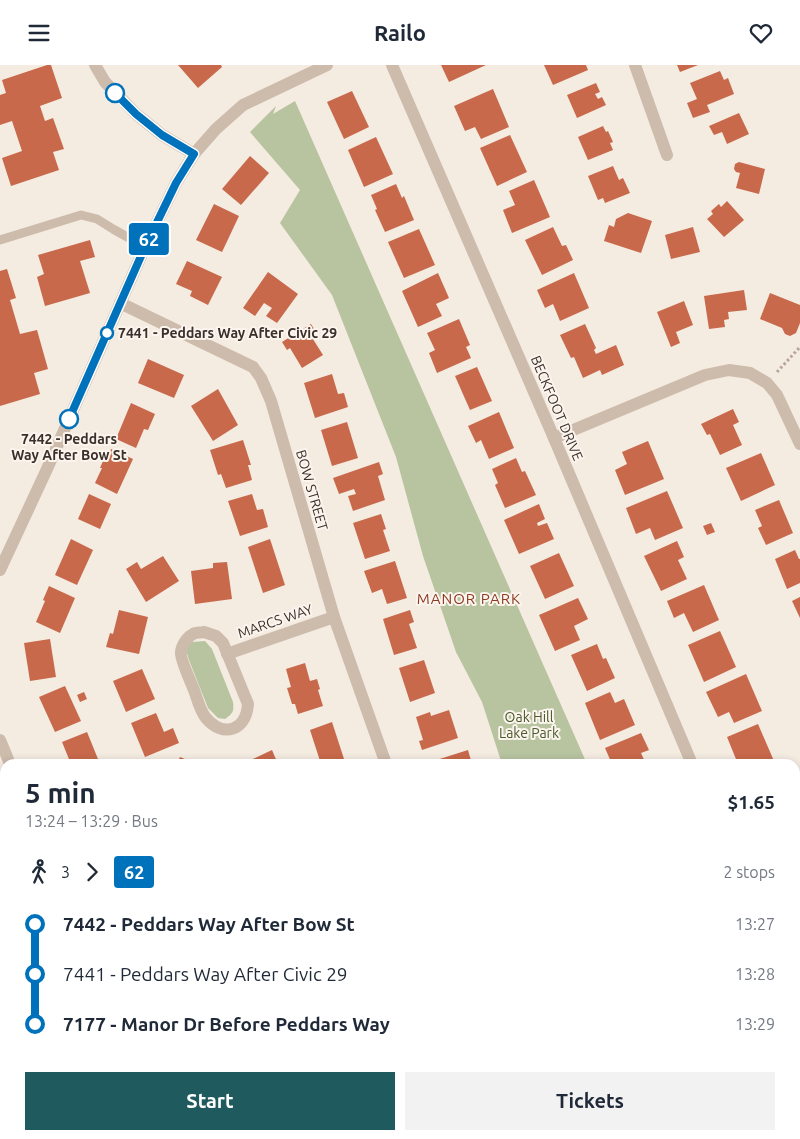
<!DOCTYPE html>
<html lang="en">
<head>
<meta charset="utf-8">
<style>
  :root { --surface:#fff; --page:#f2f2f3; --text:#1f2937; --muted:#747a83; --accent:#1f5a5e }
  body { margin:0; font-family:Ubuntu,sans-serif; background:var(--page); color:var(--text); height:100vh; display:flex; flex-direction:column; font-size:19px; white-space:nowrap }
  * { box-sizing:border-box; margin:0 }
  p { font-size:16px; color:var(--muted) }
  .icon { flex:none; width:28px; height:28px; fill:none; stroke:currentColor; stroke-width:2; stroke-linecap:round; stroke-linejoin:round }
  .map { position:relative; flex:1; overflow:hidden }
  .side { position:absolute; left:0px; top:694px; width:800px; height:381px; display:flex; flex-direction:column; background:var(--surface); border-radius:15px 15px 0 0; box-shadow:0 2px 8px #0003 }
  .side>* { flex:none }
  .badge { padding:0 10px; border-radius:4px; font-size:18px; line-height:32px }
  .map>.badge { position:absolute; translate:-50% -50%; box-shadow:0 0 0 2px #fff }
  .legs { display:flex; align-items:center; gap:8px; height:55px; padding:0 25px; font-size:16px }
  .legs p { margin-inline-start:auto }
  .overview { display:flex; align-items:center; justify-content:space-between; height:85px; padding:0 25px }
  h1 { font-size:28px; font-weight:600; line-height:38px }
  .action { display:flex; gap:10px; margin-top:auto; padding:10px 25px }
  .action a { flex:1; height:58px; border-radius:0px; background:var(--accent); color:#fff; font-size:20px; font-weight:600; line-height:58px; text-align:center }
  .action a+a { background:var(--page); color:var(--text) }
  ul { padding:0 25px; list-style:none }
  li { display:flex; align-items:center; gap:18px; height:50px; font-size:19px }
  li i { display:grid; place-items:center; width:8px; height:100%; margin:0 6px; background:currentColor }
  li i::after { content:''; width:12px; height:12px; margin:-6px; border:4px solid; border-radius:50%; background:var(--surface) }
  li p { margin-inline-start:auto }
  li:first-child i { background:linear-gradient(#0000 50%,currentColor 0) }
  li:last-child i { background:linear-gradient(currentColor 50%,#0000 0) }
  header { display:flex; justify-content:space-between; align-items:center; height:65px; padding:0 25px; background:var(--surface); font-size:22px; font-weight:600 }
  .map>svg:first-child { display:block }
  .green { fill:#b8c4a0 }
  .building { fill:#c8694b }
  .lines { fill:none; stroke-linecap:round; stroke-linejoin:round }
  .path { stroke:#b9a596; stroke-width:3; stroke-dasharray:2.5 2.5; stroke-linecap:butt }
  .lane { stroke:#cdbbac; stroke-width:9 }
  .street { stroke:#cdbbac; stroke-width:12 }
  .line-1-casing { stroke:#fff; stroke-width:11 }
  .line-1 { stroke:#0072bc; stroke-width:8 }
  .stop-1-dot { fill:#fff; stroke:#0072bc; stroke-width:2.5 }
  .labels { text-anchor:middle; stroke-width:4; stroke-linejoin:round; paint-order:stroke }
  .stop-label { font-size:14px; font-weight:bold; fill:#3b302b; stroke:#fbf5ee; text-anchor:start }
  .street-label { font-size:14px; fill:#3b302b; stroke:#fbf5ee }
  .park-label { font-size:14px; fill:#4a5a2e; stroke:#fbf5ee }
  .neighbourhood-label { font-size:15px; letter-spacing:1px; fill:#8c3b22; stroke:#fbf5ee }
</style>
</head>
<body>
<header><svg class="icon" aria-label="menu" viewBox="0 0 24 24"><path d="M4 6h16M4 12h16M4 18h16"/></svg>Railo<svg class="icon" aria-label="heart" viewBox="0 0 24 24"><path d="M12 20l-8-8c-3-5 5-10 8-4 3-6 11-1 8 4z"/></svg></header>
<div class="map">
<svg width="800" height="1074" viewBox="0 0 800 1074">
  <rect width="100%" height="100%" fill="#f4ebe1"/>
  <g class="green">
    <path d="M295,36L587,699H502L482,637L456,587L423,491L396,392L332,230L280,158L300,125L250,67L276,41L273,49Z"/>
    <path d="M205,576L212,584L233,637C234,647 233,648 225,654L218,653L208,643L189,595L186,585L192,577Z"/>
    <path d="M0,708L5,719V940L0,942Z"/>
    <path d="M800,949V1074H668L667,1070H795V952Z"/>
  </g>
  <g class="building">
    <path d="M47,0H51L62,33L40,41L45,56L53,53L64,84L53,87L59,105L11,121L2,93L22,86L12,56L0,60V30L6,28L2,15Z"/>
    <path d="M178,0H221L222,2L198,23Z"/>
    <path d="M441,0H486L449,17Z"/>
    <path d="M544,0H586L588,5L553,20Z"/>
    <path d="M677,0H698L680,7Z"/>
    <path d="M720,6L724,15L728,13L734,29L707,40L710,47L693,53L687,38L697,34L690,18Z"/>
    <path d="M596,18L600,27L595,29L598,34L602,32L606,40L577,53L567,30Z"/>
    <path d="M493,24L509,62L481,74L475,62L465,66L454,41Z"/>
    <path d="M352,26L369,62L344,74L327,37Z"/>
    <path d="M739,48L749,69L727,79L722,67L714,70L709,61Z"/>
    <path d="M603,61L606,67L608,66L613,77L610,78L613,85L588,95L578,72Z"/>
    <path d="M510,70L527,107L497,121L480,83Z"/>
    <path d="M376,72L393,109L364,122L348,85Z"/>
    <path d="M250,91L269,108L241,140L222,124Z"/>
    <path d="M739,97L765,104L759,129L736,123L740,108L736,107L734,104L735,99Z"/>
    <path d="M613,101L619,115L623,113L630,128L605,138L603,133L598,135L588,111Z"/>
    <path d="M534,115L550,152L512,168L503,145L515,140L509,126Z"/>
    <path d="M396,119L402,133L404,131L414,155L385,167L375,145L377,144L371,130Z"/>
    <path d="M727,136L744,155L724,172L707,154L713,149L711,146L719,139L721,142Z"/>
    <path d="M214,139L239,151L222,187L196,175Z"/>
    <path d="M628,148L652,156L641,188L604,176L609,160L614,162L616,154Z"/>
    <path d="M553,162L562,181L566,180L573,195L542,210L525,175Z"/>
    <path d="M693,162L700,187L671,194L665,170Z"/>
    <path d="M419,164L435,200L404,213L388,177Z"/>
    <path d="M90,175L95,192L80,196L90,228L45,241L37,212L44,209L38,190Z"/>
    <path d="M187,196L222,212L208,240L190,231L192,226L176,219Z"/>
    <path d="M7,204L16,233L10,235L20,269L37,265L48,304L34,308L40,329L0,341V206Z"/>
    <path d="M268,207L298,229L277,258L266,251L272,243L264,238L255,251L243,243Z"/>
    <path d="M438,208L449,233L436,239L442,251L418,262L402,226Z"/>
    <path d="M574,208L589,243L560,256L553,239L545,243L537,225Z"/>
    <path d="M744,225L747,245L728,247L729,254L724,255L725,262L709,264L704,231Z"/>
    <path d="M770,228L800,240V258L796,268L790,271L785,269L782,263L760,254Z"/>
    <path d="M684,236L693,260L676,267L680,278L671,282L657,247Z"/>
    <path d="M459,254L470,280L466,282L471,293L437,308L429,288L435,285L427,268Z"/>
    <path d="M311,259L316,267L311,271L323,290L302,303L290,283L287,285L282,277Z"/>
    <path d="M585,259L596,283L594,285L596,289L616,280L624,300L602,310L600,305L583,313L574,292L571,293L560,270Z"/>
    <path d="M148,294L184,310L174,333L138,318Z"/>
    <path d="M477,302L492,336L470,345L455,311Z"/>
    <path d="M332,309L338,329L344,328L348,342L315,353L304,318Z"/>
    <path d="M218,324L238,360L213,376L191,341Z"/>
    <path d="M131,338L155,349L148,365L144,364L136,383L116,374Z"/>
    <path d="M733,344L739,357L733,360L742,380L720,390L710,369L707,370L701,359Z"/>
    <path d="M499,347L514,383L489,394L481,375L476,378L468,361Z"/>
    <path d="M347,357L358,393L332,401L321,365Z"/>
    <path d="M243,375L251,400H248L252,415L226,423L221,409L218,410L210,385Z"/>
    <path d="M648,376L664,414L625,430L615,405L627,399L622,387Z"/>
    <path d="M111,384L133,394L117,429L95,418L102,403H100L103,396L105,397Z"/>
    <path d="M761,388L775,420L741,436L726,403Z"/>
    <path d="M516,393L522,407L525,406L536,430L505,443L495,420L498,418L492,404Z"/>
    <path d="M379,397L383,409L378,411L385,435L353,446L348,431L356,429L354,424L339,429L333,413Z"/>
    <path d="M667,426L683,463L655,475L650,463L636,469L626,443Z"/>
    <path d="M89,429L111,439L100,464L78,454Z"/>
    <path d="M252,429L257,445L263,444L268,462L240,471L228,436Z"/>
    <path d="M779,435L793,468L766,480L758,463L762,461L755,445Z"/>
    <path d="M539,439L545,454L537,458L538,461L547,458L554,474L519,489L504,455Z"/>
    <path d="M381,449L386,464L383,465L390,486L365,494L353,458Z"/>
    <path d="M711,458L715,467L707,470L703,461Z"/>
    <path d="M71,474L93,485L77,520L55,510Z"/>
    <path d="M270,474L285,520L263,528L248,482Z"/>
    <path d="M677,476L684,492L678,495L687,514L661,526L644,491Z"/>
    <path d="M795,485L799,494H800V518L787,524L775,494Z"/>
    <path d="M559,488L574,521L545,534L530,501Z"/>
    <path d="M163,491L179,516L146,537L126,504L137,497L141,504Z"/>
    <path d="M395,496L407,533L387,539L382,524L372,528L364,506Z"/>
    <path d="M227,497L232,534L195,539L191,506L213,503V498Z"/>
    <path d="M704,520L719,555L693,567L684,548L674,553L667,536Z"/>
    <path d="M49,521L75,533L60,568L36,557L45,536L43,535Z"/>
    <path d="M800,532V553L792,536Z"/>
    <path d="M578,533L588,554L574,561L580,575L555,586L539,550Z"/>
    <path d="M119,545L148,552L139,589L106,582L110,568L113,569Z"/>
    <path d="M410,545L414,557L409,559L417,583L394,590L383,554Z"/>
    <path d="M720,566L736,602L704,617L688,580Z"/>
    <path d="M50,574L56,612L30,616L24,578Z"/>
    <path d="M597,579L603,594L606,593L615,613L587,626L571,590Z"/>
    <path d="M424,595L435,628L410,637L399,603Z"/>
    <path d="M305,598L310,616L317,614L320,624L318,625L323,641L298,649L295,639H292L287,623L291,622L286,604Z"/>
    <path d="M142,604L155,634L126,647L113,616Z"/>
    <path d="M746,609L762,646L734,658L729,647L718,652L706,627Z"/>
    <path d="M65,621L81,656L55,667L39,632Z"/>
    <path d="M84,627L87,634L80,637L77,630Z"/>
    <path d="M610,627L615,638L624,634L635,660L600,675L585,638Z"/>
    <path d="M449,645L458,673L422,685L419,676L423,675L416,652L430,647L431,651Z"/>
    <path d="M156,648L164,667L173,663L179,678L145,692L131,658Z"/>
    <path d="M332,657L345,697L338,699H321L310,665Z"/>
    <path d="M758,659L774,696L767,699H738L727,672Z"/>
    <path d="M87,667L100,699H71L62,677Z"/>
    <path d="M641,668L649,685L641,688L646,699H612L605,683Z"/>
    <path d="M272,685L278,699H242Z"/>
    <path d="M468,685L472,699H427V698Z"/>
    <path d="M180,692L197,699H177Z"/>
    <path d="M795,723L800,734V736L795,739Z"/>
    <path d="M800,753V787L795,778V756Z"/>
    <path d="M5,1009V1046L0,1048V1011Z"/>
    <path d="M5,1070H34L37,1074H2L1,1072Z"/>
    <path d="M107,1070H148L150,1074H105L104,1072Z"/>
    <path d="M258,1070H276L279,1074H251Z"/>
    <path d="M358,1070H379L378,1074H356Z"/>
    <path d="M421,1070H443L444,1074H403V1073Z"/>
    <path d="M476,1070H514L515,1074H477Z"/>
    <path d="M642,1070H646L647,1074H632Z"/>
  </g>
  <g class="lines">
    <g class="path">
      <path d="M777,307L800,282"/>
      <path d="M0,812L5,824"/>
      <path d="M0,858L5,861"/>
      <path d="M704,1074L706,1070"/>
    </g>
    <path class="lane" d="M0,175L81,150L97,154L113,164L145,182"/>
    <g class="street">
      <path d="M95,0L105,17L136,49L162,70L194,89"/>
      <path d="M392,0L554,373L692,699"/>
      <path d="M635,0L667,90"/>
      <path d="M120,238L253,302L261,313L271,336L334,552L386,699"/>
      <path d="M554,373L705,310L729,305L750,308L767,318L777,330L800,379"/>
      <path d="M0,505L47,404L145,182L176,118L194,89L216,64L243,40L327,0"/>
      <path d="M204,567L216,571L223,578L248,639C246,666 223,673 206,653C200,646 197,633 194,625C191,617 180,594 181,588C181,581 187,572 193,569C196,567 201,568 204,567Z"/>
      <path d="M227,589L334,552"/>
      <path d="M0,675L10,699"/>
      <path d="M0,968L5,965"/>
      <path d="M187,1070L190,1074"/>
      <path d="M551,1070L552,1074"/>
    </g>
  </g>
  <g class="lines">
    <g class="line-1-casing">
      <path id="line-1" d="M69,354L145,182L176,118L194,89L162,70L136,49L115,28"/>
    </g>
    <use href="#line-1" class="line-1"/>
  </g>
  <g class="stop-1-dot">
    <circle cx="115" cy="28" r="9"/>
    <circle cx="107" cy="268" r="6"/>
    <circle cx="69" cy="354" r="9"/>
  </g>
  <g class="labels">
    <g class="stop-label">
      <text x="118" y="273">7441 - Peddars Way After Civic 29</text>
      <text x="69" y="379" text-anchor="middle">7442 - Peddars<tspan x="69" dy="16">Way After Bow St</tspan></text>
    </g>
    <g class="street-label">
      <text transform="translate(557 343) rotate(67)" y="5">BECKFOOT DRIVE</text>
      <text transform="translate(312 425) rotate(74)" y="5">BOW STREET</text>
      <text transform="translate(275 556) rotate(-19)" y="5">MARCS WAY</text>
    </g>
    <g class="park-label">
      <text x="529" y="657">Oak Hill<tspan x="529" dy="16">Lake Park</tspan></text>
    </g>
    <g class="neighbourhood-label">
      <text x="469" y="539">MANOR PARK</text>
    </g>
  </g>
</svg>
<b class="badge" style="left:149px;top:174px;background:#0072bc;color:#fff">62</b>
<section class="side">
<div class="overview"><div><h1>5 min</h1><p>13:24 – 13:29 · Bus</p></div><b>$1.65</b></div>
<div class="legs"><svg class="icon" aria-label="walk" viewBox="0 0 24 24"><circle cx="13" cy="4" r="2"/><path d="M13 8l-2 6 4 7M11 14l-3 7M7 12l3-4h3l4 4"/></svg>3<svg class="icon" aria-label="forward" viewBox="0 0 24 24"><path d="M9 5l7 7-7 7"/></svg><b class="badge" style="background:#0072bc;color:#fff">62</b><p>2 stops</p></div>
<ul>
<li><i style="color:#0072bc"></i><b>7442 - Peddars Way After Bow St</b><p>13:27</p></li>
<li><i style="color:#0072bc"></i><span>7441 - Peddars Way After Civic 29</span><p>13:28</p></li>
<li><i style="color:#0072bc"></i><b>7177 - Manor Dr Before Peddars Way</b><p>13:29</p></li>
</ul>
<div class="action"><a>Start</a><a>Tickets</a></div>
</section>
</div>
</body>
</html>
